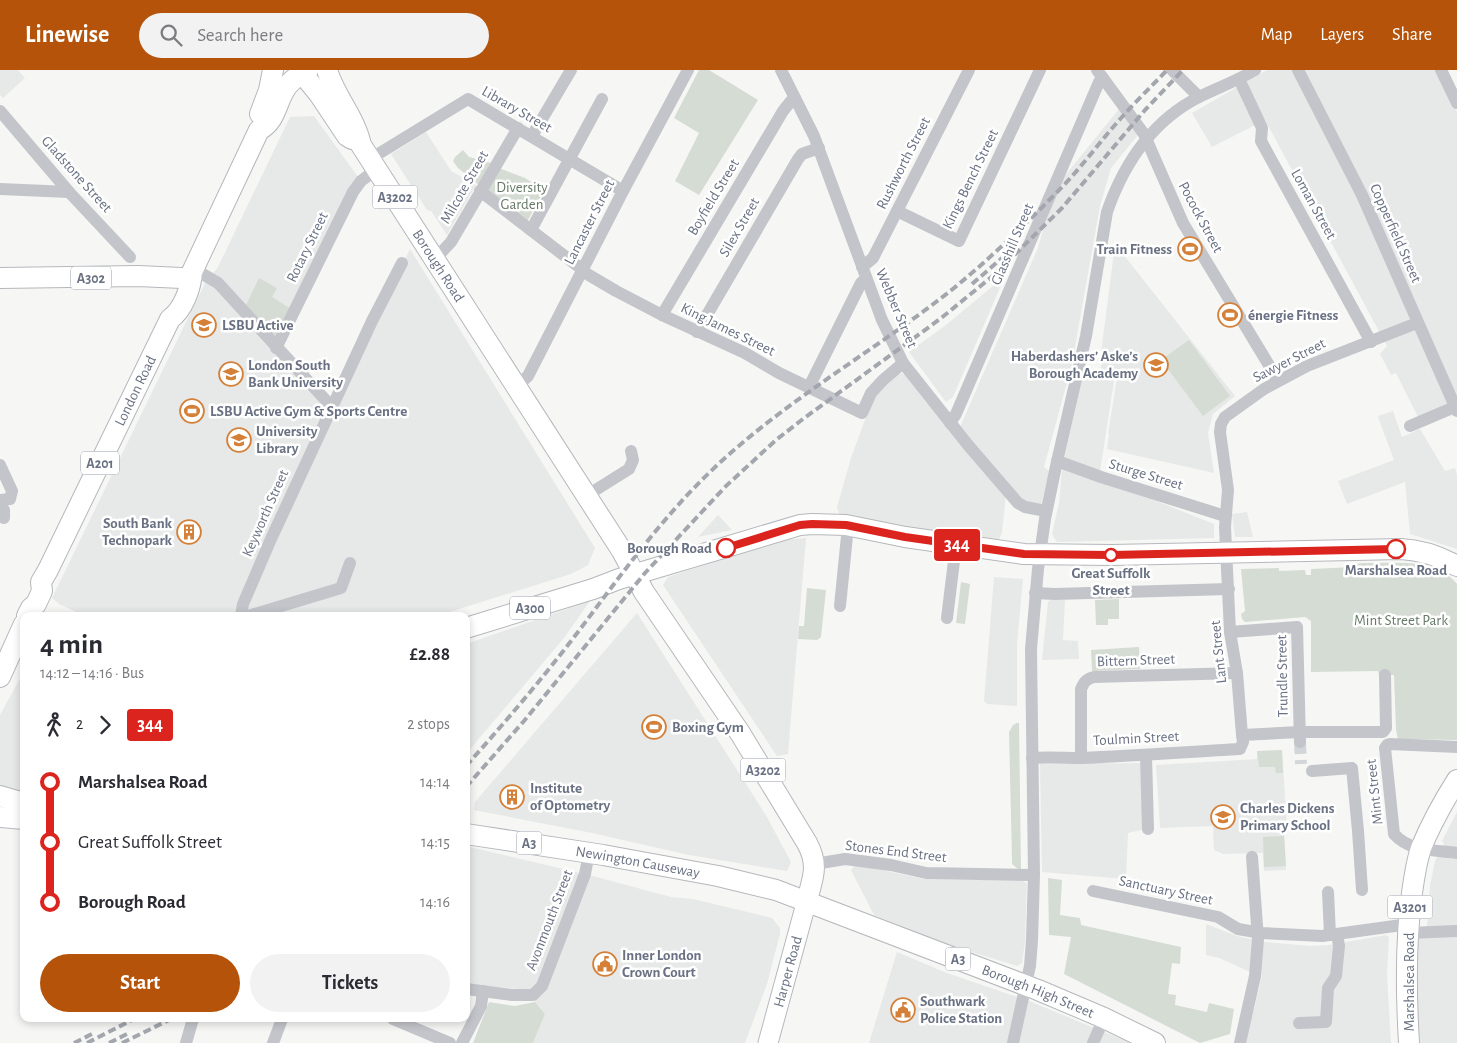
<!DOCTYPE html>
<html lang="en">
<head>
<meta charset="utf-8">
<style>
  :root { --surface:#fff; --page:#f2f2f3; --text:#2b2b33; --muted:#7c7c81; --accent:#b45309 }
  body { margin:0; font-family:"Alegreya Sans",sans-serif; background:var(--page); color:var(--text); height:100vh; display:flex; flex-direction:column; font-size:19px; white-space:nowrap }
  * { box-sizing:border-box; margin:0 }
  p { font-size:16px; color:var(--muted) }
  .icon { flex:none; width:28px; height:28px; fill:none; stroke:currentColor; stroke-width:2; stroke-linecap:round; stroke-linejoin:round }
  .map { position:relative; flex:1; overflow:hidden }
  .details { position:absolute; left:20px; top:542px; width:450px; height:410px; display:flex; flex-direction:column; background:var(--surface); border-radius:10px; box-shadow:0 2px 8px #0003 }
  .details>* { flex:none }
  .badge { padding:0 10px; border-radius:4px; font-size:18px; line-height:32px }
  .map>.badge { position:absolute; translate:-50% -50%; box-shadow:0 0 0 2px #fff }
  .legs { display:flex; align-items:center; gap:8px; height:55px; padding:0 20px; font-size:16px }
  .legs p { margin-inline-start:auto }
  .overview { display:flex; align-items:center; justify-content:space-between; height:85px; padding:0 20px }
  h1 { font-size:28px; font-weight:600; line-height:38px }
  .primary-button { display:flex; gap:10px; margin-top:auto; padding:10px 20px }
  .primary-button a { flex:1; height:58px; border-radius:30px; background:var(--accent); color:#fff; font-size:20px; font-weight:600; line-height:58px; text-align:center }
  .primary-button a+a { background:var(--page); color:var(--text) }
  ul { padding:0 20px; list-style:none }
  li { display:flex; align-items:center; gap:18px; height:60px; font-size:19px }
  li i { display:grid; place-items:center; width:8px; height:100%; margin:0 6px; background:currentColor }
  li i::after { content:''; width:12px; height:12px; margin:-6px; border:4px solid; border-radius:50%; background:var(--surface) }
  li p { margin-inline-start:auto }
  li:first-child i { background:linear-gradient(#0000 50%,currentColor 0) }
  li:last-child i { background:linear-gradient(currentColor 50%,#0000 0) }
  header { display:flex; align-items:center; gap:30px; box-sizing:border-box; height:70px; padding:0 25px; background:var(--accent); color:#fff }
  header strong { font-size:24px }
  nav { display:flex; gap:28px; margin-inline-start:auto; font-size:18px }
  .search { width:350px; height:45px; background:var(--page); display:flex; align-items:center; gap:12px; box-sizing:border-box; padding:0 18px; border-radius:28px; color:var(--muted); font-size:19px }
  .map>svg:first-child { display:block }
  .built { fill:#e7e8e8 }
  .green { fill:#d5dcd4 }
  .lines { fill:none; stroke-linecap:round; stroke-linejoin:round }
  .street-tunnel { stroke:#d3d6d8; stroke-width:12; stroke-dasharray:12 6; stroke-linecap:butt }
  .secondary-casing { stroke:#b6b8be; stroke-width:21 }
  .primary-casing { stroke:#b5b7bc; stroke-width:22 }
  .street { stroke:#c3c5ca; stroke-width:12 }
  .secondary { stroke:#fff; stroke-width:19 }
  .primary { stroke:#fff; stroke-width:20 }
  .rail { stroke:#a3a6ad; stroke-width:4; stroke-dasharray:8 4; stroke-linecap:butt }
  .line-1-casing { stroke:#fff; stroke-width:11 }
  .line-1 { stroke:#dc241f; stroke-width:8 }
  .stop-1-dot { fill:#fff; stroke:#dc241f; stroke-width:2.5 }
  .labels { text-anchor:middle; stroke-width:5; stroke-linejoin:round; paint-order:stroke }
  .shield { fill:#fff; stroke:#969ca8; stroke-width:1 }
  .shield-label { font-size:14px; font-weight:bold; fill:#697183 }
  .street-label { font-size:15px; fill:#697183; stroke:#fff }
  .park-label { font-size:15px; fill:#677a68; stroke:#fff }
  .poi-label { font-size:15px; font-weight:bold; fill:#697183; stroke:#fff; text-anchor:start }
  .stop-label { font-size:15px; font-weight:bold; fill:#697183; stroke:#fff }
</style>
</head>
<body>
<header>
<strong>Linewise</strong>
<div class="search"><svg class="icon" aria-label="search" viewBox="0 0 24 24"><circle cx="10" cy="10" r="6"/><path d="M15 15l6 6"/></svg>Search here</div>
<nav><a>Map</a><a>Layers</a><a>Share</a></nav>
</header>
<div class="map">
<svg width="1457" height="973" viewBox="0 0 1457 973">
  <rect width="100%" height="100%" fill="#f6f7f4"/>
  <g class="built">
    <path d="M0,0H18L25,8L3,28L0,25Z"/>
    <path d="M1267,0H1436L1457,42V332L1418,347L1396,303L1391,305L1380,284L1387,276L1265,50L1212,77L1192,43Z"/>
    <path d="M1119,39L1138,65L1111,98L1100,136L1072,294L1044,397L1049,401L1042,432L1041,434L1024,431L960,357L1038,178L1054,119Z"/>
    <path d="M314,46L361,111L279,272L332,337L410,179L595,478L588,495L571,504L437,546H85L59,534L52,528L205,213L218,197L290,47Z"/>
    <path d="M426,62L451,101L476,115L447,165L431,141L427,140L391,84Z"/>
    <path d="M1119,179L1235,326L1213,344L1208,363L1214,403L1107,379L1109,364H1108L1117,308L1099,304L1104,285L1101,283L1114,182Z"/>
    <path d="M1005,206L953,327L946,332L909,282L946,255Z"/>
    <path d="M905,303L1006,424L1002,462L997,475L840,447L837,437L851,388L874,325L895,305Z"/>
    <path d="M1083,304L1114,311L1099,408L1214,454V468L1057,472L1052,464L1059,433L1062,399Z"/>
    <path d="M1393,341L1402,367L1420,359L1445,401L1455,398L1457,405V479L1410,464L1405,412L1347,434L1338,411L1394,390L1378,347V346Z"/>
    <path d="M1247,442L1253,467H1235L1232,444Z"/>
    <path d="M718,445L732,460L698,467Z"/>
    <path d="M806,468L788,684L777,686L663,515L668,507L781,470Z"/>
    <path d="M994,507L1023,509L1017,574V636L987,634L984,631Z"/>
    <path d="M1050,530H1065L1063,570L1078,571L1079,589L1042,590L1048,532Z"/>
    <path d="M590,531L564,568L466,684V574Z"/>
    <path d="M637,543L767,747L791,792L787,801L689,785L592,763L474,740L475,732Z"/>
    <path d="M24,601V726L0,719V645Z"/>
    <path d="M1282,680L1287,757H1284L1286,800L1264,801L1263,783L1223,784L1214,780L1213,756L1160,758L1156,695L1257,689V681Z"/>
    <path d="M1145,693L1146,759L1128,763L1126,809L1042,802L1040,694Z"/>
    <path d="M1457,742V973H1420L1415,934L1412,876L1427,855L1430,816L1435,791L1444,774L1442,771Z"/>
    <path d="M466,776L593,806L671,827L693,829L772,848L780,858V864L767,914L745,973H533L545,944L535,932L528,920L466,914Z"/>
    <path d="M857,794L923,809L976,810L1019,807L1027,814L1025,872L1022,893L1017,896L942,873L874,845L851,800Z"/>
    <path d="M1206,854L1237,866L1265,872L1311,876L1329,875L1386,865L1389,867L1387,904L1391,973H1243L1254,939L1262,905L1248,901L1219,888L1206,885Z"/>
    <path d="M897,882L947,903L1029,931L1131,973H869Z"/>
  </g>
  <g class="green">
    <path d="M699,0H709L758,30L699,125L675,111L699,63L674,48Z"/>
    <path d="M463,80L469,87L491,93L479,115L458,98L453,91L455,87Z"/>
    <path d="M499,98L525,108L544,120L527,152L486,120Z"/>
    <path d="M259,208L277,218L272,227L291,239L277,267L264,259L245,237Z"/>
    <path d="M1189,270L1230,326L1203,346L1161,290Z"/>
    <path d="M1364,493C1395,494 1435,487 1457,514V670L1398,669L1396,660L1394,605H1379L1378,601L1311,602V551L1305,547L1245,552L1242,549L1241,544L1245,541L1241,499L1279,498V501L1305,500L1306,505H1311V499L1353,497L1354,494Z"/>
    <path d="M961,512L970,514L965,554L956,553Z"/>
    <path d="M807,518L826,520L821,567L817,570L798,569L799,556H804Z"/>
    <path d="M1119,529V549H1108V555H1096L1095,530Z"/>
    <path d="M1139,577L1140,599L1092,601L1091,580Z"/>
    <path d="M1017,653H1019L1021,799H1018L1012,794V790L1009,662L1013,655Z"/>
    <path d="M1282,680L1283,703H1276L1275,697H1259L1257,681Z"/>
    <path d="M1284,766L1286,796L1264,797L1263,767Z"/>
    <path d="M1048,808L1062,810L1060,845L1080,848L1081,855L1181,877L1180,894L1172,893L1168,924L1176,925L1175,935L1207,942L1209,933L1234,939L1230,964L1200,973L1064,904L1071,867L1049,865Z"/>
    <path d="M489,932L515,936L535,932L545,944L533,973H473Z"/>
  </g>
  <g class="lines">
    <path class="street-tunnel" d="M1300,672L1301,694"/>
    <g class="secondary-casing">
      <g id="secondary">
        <path id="s1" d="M768,973L807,830"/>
      </g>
    </g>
    <g class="primary-casing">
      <g id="primary">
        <path id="s2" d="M327,0C335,27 355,47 361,75L622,481L644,522L740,663L807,773C819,795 813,808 807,830"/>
        <path d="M302,3L319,24L347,66L352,69"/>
        <path d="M260,44L269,20L273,0"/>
        <path d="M0,208L138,206L182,208"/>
        <path id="s3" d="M27,546L31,538L36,534L42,521L41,512L48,500L170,249C183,240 191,218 192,202L259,60C275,52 276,35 284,21C289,11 299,5 308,0"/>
        <path d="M466,558L593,519L619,509L800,455L812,454L846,455L905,467L1024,484L1111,485L1401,479C1422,480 1439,486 1457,496"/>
        <path d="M0,607L24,554"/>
        <path d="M0,726L24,733"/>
        <path d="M0,747L24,749"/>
        <path id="s4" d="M466,764L603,785L718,806L776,820L1038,920L1104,948L1155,973"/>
        <path d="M1409,973C1406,923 1405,873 1412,823C1414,808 1416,793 1421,778C1431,754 1443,732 1457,710"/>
      </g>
    </g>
    <g class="street">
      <path d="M781,0L814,66L882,250L903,293L968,375L1018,433L1025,437L1046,441"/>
      <path d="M1097,0L1144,64L1183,153L1278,310"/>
      <path d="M1172,0L1199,27"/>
      <path d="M1298,0L1362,125L1457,341"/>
      <path d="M1441,0L1457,33"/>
      <path d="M1239,9L1262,58L1261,71L1371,272"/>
      <path d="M0,41L69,122L130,187"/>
      <path d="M532,66L571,0"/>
      <path d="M370,89L468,29L623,121"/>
      <path d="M0,119L69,122"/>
      <path d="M480,121L583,200"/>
      <path d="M897,141L959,171L1040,0"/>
      <path d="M531,160L602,29"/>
      <path d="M435,189L451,172L518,58"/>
      <path d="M862,197L873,188L969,0"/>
      <path d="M194,199L218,213L332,337"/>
      <path d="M582,201L616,221L662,245L745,283L779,303L862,343L871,323L883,310L903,293"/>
      <path d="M662,245L783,41L791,31L795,28"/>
      <path d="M697,262L798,89L802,84L819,78"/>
      <path d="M276,278L353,122L361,111L377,99"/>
      <path d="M516,317L528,306L623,121L688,0"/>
      <path d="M809,317L861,213L866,209"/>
      <path d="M950,353L956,344L1099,12L1103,8"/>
      <path d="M1410,356L1457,336"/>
      <path d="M1057,391L1101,407L1225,446"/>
      <path d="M0,395L12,421L10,429L0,430"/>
      <path d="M586,426L629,399L633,390L631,381"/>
      <path d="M0,435L4,440V448"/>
      <path d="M1035,523L1055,524L1229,519"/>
      <path d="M840,536L847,466L846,455"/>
      <path d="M241,546L243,534L271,469L372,251L402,193"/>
      <path d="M248,546L341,518L350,493"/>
      <path d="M947,548L956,475"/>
      <path d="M1230,562L1297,557L1300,672"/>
      <path d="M1242,665L1299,662H1383L1386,658L1385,605"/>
      <path d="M1457,677L1390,674L1387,675L1385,678L1394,764C1410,782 1435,780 1457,783"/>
      <path d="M1146,685L1148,759"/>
      <path d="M1032,688C1048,687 1065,688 1082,688C1134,686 1187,682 1240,679L1243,672L1242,665L1237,603L1230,562L1225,457L1228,420L1220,362L1221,354L1225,347L1264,319L1307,296L1417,253"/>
      <path d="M1081,688V619C1084,612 1086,609 1094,607L1237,603"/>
      <path d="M1312,701L1352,698L1358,761L1362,820"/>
      <path d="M815,794L845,789L891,795L926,803L1034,805"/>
      <path d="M1093,821L1218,847L1238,859L1261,863L1322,866L1409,854"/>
      <path d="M1328,822L1330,865"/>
      <path d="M1408,863L1457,861"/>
      <path d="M466,919L512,925H533L542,916L585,804L589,783"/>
      <path d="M393,949L450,973"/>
      <path d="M1299,953L1326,952L1328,918L1336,906L1339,876L1337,864"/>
      <path d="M186,973L193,949"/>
      <path d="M273,973L282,949"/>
      <path d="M462,973L481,936L483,921"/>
      <path d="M1013,973L1030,896L1032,870L1034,805L1031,579L1038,499L1045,449L1056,396L1086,266L1107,142C1124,93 1152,51 1199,27C1217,18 1237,11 1255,0"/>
      <path d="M1093,973L1104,948"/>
      <path d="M1240,973L1255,906L1258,869L1252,787"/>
    </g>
    <use href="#secondary" class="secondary"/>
    <use href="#primary" class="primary"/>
    <g class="rail">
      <path d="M972,214L1002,188"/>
      <path d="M466,696C508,649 549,601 587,550C626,498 664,446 711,401C785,330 875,281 954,218C993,186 1029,151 1064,115C1084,94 1102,69 1122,47C1136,31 1152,16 1167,0"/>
      <path d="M466,717L524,651L645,503L726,416L776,370L803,349L940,249L994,205L1062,138L1145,40L1183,0"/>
      <path d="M74,973L92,964"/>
      <path d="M87,973L134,949"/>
      <path d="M109,973L129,963"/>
      <path d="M122,973L171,949"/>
    </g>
  </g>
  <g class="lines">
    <g class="line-1-casing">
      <path id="line-1" d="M726,478L800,455L812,454L846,455L905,467L1024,484L1111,485L1396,479"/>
    </g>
    <use href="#line-1" class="line-1"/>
  </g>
  <defs>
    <g id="stadium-ring" transform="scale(1.25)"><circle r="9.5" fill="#fff" stroke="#d48038" stroke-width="1.5"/><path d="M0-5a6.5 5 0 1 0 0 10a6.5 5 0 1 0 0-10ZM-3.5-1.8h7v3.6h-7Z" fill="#d48038"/></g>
    <g id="university-ring" transform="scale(1.25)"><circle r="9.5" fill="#fff" stroke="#d48038" stroke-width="1.5"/><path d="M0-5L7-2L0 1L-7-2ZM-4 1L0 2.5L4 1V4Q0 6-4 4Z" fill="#d48038"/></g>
    <g id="school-ring" transform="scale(1.25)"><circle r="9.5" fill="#fff" stroke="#d48038" stroke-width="1.5"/><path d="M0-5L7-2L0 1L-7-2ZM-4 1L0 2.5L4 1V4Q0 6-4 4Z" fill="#d48038"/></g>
    <g id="building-ring" transform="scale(1.25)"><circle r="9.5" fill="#fff" stroke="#d48038" stroke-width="1.5"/><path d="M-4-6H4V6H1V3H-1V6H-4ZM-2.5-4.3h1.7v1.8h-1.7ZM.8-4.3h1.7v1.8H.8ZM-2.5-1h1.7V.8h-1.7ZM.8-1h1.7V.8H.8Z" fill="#d48038"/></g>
    <g id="civic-ring" transform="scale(1.25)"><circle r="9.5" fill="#fff" stroke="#d48038" stroke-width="1.5"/><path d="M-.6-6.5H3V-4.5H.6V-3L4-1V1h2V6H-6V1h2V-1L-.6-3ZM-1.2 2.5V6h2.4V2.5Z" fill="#d48038"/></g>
  </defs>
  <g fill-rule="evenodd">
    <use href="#stadium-ring" x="1190" y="179"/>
    <use href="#stadium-ring" x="1230" y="245"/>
    <use href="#university-ring" x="204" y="255"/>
    <use href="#school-ring" x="1156" y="295"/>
    <use href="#university-ring" x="231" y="304"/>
    <use href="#stadium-ring" x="192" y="341"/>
    <use href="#university-ring" x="239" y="370"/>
    <use href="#building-ring" x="189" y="462"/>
    <use href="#stadium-ring" x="654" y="657"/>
    <use href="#building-ring" x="512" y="727"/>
    <use href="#school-ring" x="1223" y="747"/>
    <use href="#civic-ring" x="605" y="894"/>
    <use href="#civic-ring" x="903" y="940"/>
  </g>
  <g class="stop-1-dot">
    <circle cx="726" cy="478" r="9"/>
    <circle cx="1396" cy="479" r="9"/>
    <circle cx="1111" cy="485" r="6"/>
  </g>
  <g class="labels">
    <g class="shield">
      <rect x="372.5" y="115.5" width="45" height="23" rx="4"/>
      <rect x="71" y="196.5" width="40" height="23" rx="4"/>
      <rect x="81" y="381.5" width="38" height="23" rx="4"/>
      <rect x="510" y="526.5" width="40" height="23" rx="4"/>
      <rect x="740.5" y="688.5" width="45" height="23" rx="4"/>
      <rect x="516.5" y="761.5" width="25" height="23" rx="4"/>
      <rect x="1387.5" y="825.5" width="45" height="23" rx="4"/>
      <rect x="945.5" y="877.5" width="25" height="23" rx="4"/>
    </g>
    <g class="shield-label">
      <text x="395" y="132">A3202</text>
      <text x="91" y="213">A302</text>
      <text x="100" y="398">A201</text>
      <text x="530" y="543">A300</text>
      <text x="763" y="705">A3202</text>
      <text x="529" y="778">A3</text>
      <text x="1410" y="842">A3201</text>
      <text x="958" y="894">A3</text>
    </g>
    <g class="street-label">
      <text transform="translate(517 39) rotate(30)" y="5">Library Street</text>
      <text transform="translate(903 93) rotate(-63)" y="5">Rushworth Street</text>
      <text transform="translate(77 104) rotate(48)" y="5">Gladstone Street</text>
      <text transform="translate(970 109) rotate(-64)" y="5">Kings Bench Street</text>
      <text transform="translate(464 117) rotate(-60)" y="5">Milcote Street</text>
      <text transform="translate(713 127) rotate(-59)" y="5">Boyfield Street</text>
      <text transform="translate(1314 134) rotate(61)" y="5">Loman Street</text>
      <text transform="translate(1201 147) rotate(62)" y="5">Pocock Street</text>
      <text transform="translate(589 152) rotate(-63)" y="5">Lancaster Street</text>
      <text transform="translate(739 157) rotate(-60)" y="5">Silex Street</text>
      <text transform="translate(1396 163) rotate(66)" y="5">Copperfield Street</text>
      <text transform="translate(1012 174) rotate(-67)" y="5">Glasshill Street</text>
      <text transform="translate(307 177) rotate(-64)" y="5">Rotary Street</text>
      <text dy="5" stroke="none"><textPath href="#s2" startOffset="226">Borough Road</textPath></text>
      <text transform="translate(897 238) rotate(67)" y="5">Webber Street</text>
      <text transform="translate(728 259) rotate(26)" y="5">King James Street</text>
      <text transform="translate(1289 290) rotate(-27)" y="5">Sawyer Street</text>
      <text dy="5" stroke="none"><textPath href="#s3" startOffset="252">London Road</textPath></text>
      <text transform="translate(1146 404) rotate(17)" y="5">Sturge Street</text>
      <text transform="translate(265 443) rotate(-66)" y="5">Keyworth Street</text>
      <text transform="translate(1218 582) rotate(-96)" y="5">Lant Street</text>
      <text transform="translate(1136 590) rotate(-2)" y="5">Bittern Street</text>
      <text transform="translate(1282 606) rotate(-91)" y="5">Trundle Street</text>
      <text transform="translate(1136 668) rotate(-3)" y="5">Toulmin Street</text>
      <text transform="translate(1374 722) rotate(-96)" y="5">Mint Street</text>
      <text transform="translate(896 781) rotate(7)" y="5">Stones End Street</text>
      <text dy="5" stroke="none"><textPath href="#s4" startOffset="174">Newington Causeway</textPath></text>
      <text transform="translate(1166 820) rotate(12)" y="5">Sanctuary Street</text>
      <text transform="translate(549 850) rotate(-69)" y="5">Avonmouth Street</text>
      <text dy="5" stroke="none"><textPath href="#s1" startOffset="74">Harper Road</textPath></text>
      <text transform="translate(1409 912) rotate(-90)" y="5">Marshalsea Road</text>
      <text dy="5" stroke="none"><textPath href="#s4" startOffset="596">Borough High Street</textPath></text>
    </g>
    <g class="park-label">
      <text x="522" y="122">Diversity<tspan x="522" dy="17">Garden</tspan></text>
      <text x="1401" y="555">Mint Street Park</text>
    </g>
    <g class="poi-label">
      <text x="1172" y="184" text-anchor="end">Train Fitness</text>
      <text x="1248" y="250">énergie Fitness</text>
      <text x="222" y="260">LSBU Active</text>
      <text x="1138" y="291" text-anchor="end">Haberdashers’ Aske’s<tspan x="1138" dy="17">Borough Academy</tspan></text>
      <text x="248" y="300">London South<tspan x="248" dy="17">Bank University</tspan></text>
      <text x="210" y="346">LSBU Active Gym &amp; Sports Centre</text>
      <text x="256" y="366">University<tspan x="256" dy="17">Library</tspan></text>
      <text x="172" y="458" text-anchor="end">South Bank<tspan x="172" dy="17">Technopark</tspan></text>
      <text x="672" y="662">Boxing Gym</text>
      <text x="530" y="723">Institute<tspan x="530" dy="17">of Optometry</tspan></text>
      <text x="1240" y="743">Charles Dickens<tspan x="1240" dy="17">Primary School</tspan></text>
      <text x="622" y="890">Inner London<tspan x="622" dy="17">Crown Court</tspan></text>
      <text x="920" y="936">Southwark<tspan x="920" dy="17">Police Station</tspan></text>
    </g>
    <g class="stop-label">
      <text x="712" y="483" text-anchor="end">Borough Road</text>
      <text x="1396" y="505">Marshalsea Road</text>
      <text x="1111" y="508">Great Suffolk<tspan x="1111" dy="17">Street</tspan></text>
    </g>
  </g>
</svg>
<b class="badge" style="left:957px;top:475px;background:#dc241f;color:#fff">344</b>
<section class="details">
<div class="overview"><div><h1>4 min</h1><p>14:12 – 14:16 · Bus</p></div><b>£2.88</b></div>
<div class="legs"><svg class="icon" aria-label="walk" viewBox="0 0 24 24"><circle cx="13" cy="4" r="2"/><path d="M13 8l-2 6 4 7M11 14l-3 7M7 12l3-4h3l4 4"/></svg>2<svg class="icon" aria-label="forward" viewBox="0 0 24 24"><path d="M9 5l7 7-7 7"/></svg><b class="badge" style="background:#dc241f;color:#fff">344</b><p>2 stops</p></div>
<ul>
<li><i style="color:#dc241f"></i><b>Marshalsea Road</b><p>14:14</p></li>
<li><i style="color:#dc241f"></i><span>Great Suffolk Street</span><p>14:15</p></li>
<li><i style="color:#dc241f"></i><b>Borough Road</b><p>14:16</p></li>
</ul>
<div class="primary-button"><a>Start</a><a>Tickets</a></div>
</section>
</div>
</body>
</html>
